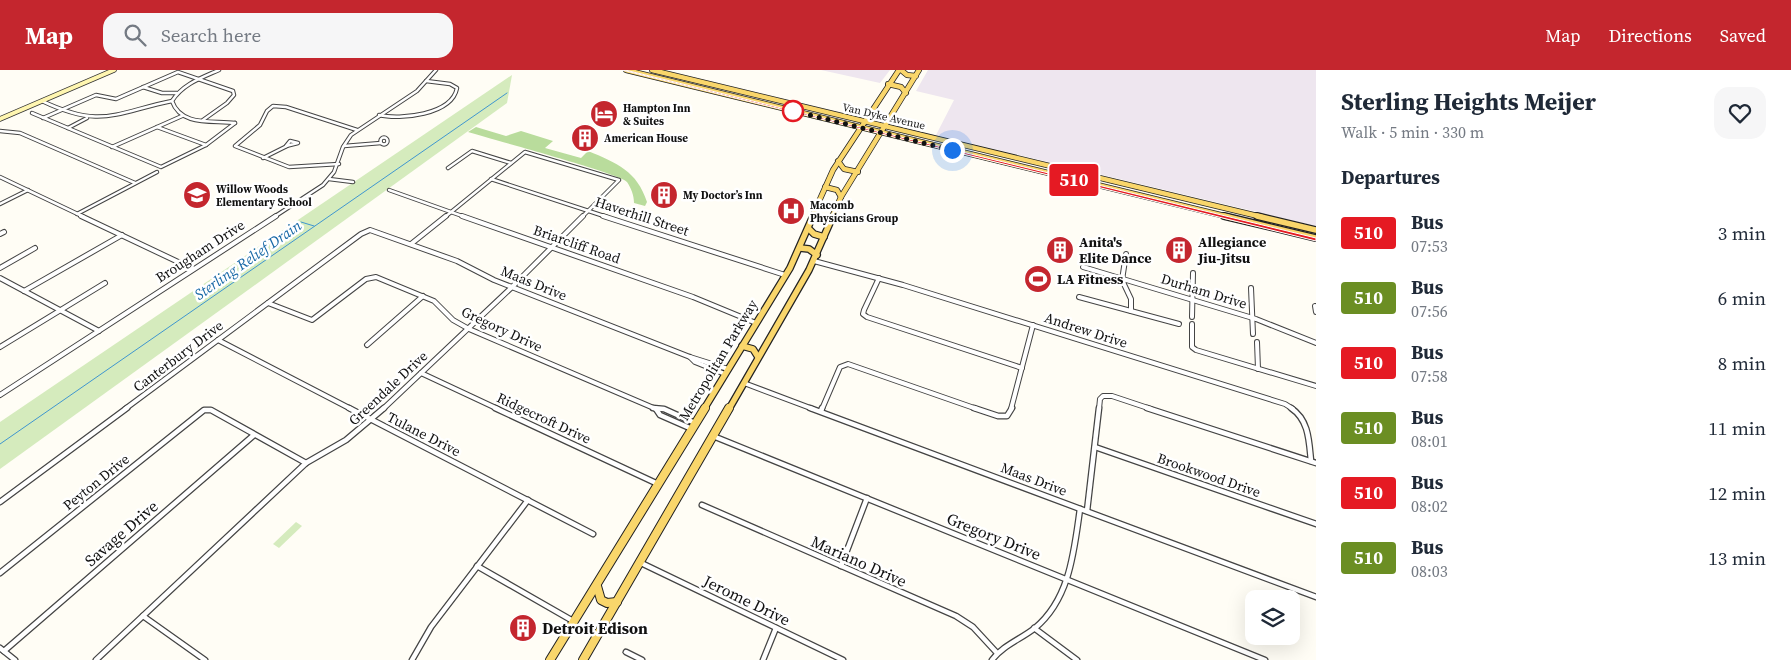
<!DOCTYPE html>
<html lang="en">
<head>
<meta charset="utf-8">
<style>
  :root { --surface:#fff; --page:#f6f6f7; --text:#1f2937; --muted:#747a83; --accent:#c4262e }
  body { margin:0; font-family:"Source Serif 4",serif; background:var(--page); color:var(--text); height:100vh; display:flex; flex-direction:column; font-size:19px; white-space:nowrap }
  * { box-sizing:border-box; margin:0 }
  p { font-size:16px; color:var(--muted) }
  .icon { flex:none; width:28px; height:28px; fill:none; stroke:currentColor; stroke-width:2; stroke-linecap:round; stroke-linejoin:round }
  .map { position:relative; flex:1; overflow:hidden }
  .panel { display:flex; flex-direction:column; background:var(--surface); width:475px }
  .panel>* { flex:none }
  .badge { padding:0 10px; border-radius:4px; font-size:18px; line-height:32px }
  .tools { position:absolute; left:1245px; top:520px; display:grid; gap:10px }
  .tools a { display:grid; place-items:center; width:55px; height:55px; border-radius:10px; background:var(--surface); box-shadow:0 5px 20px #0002; font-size:25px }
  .you { position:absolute; width:25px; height:25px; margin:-12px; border:4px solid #fff; border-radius:50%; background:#1a73e8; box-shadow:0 0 0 8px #1a73e833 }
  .map>.badge { position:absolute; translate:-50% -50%; box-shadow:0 0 0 2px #fff }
  h2 { padding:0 25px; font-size:19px; line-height:45px }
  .round { display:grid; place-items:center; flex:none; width:52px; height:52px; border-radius:15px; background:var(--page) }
  .summary { display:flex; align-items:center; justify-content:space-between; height:85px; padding:0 25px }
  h1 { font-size:24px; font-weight:700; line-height:38px }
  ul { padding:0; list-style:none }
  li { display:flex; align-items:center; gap:15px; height:65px; padding:0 25px }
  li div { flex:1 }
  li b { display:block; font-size:19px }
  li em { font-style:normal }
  li .badge { min-width:55px; font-weight:700; text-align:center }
  header { display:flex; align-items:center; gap:30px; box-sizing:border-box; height:70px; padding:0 25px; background:var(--accent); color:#fff }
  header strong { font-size:24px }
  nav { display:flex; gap:28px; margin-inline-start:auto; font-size:18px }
  .search { width:350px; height:45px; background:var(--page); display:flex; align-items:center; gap:12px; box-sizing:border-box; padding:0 18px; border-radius:15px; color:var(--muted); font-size:19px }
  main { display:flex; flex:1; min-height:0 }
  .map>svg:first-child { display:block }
  .industrial { fill:#eee6ef }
  .green { fill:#d5ebbd }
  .forest { fill:#b9dc9c }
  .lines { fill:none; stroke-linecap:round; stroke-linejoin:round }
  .stream { stroke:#3f96cf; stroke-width:1 }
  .street-far2-casing { stroke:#444; stroke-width:4.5 }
  .street-far1-casing { stroke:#444; stroke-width:6 }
  .street-casing { stroke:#444; stroke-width:7 }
  .secondary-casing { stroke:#333; stroke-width:5.5 }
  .primary-far2-casing { stroke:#222; stroke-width:6 }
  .primary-far1-casing { stroke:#222; stroke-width:8 }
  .primary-casing { stroke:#222; stroke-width:10 }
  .street-far2 { stroke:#fff; stroke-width:2.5 }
  .street-far1 { stroke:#fff; stroke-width:4 }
  .street { stroke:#fff; stroke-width:4.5 }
  .secondary { stroke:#fff6b0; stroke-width:4 }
  .primary-far2 { stroke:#f9d66b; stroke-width:4.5 }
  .primary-far1 { stroke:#f9d66b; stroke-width:5.5 }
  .primary { stroke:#f9d66b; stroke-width:8 }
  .line { fill:#e51a23; stroke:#fff }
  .walk { stroke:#111; stroke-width:5; stroke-dasharray:0 9 }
  .stop-dot { fill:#fff; stroke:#e51a23; stroke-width:2.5 }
  .labels { text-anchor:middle; stroke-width:5; stroke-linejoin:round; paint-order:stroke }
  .far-poi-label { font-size:11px; font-weight:bold; fill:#111; stroke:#fff; text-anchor:start }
  .far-street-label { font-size:11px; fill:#111; stroke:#fff }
  .street-label { font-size:14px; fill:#111; stroke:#fff }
  .poi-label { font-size:14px; font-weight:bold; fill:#111; stroke:#fff; text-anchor:start }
  .water-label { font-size:15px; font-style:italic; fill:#1768a6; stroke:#fff }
  .near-street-label { font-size:16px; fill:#111; stroke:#fff }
  .near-poi-label { font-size:16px; font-weight:bold; fill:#111; stroke:#fff; text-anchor:start }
</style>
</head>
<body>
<header>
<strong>Map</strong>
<div class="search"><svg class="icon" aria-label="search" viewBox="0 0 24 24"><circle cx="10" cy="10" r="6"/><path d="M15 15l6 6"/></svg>Search here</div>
<nav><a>Map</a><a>Directions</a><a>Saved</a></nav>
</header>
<main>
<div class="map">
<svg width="1316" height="590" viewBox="0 0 1316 590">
  <rect width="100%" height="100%" fill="#fffdf5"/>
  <g class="industrial">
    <path d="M821,0H890L880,13Z"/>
    <path d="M928,0H1316V156L936,65L954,30L916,21Z"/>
  </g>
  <g class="green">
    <path d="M512,5L507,33L0,399V352Z"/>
    <path d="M296,452L302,456L279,478L273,474Z"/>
  </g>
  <path class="forest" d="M476,57L506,66L521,61L553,71L545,78L581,88L588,81C617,93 637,101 647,132L645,136L634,133C634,125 631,118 627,112C622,104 487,68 468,62Z"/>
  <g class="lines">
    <g class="stream">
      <path d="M301,152L314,156"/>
      <path d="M0,374L507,23"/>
    </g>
    <g class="street-far2-casing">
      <g id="street-far2">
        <path d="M219,0C201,8 183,14 172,31C181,57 213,50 235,53"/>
        <path d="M143,17L162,23H177"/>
        <path d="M42,31C101,59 114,43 172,31"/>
        <path d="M32,43L161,97L206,75L235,53"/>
        <path d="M379,45C400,50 452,45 457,18L450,14L426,11"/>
        <path d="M43,48L96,25L116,29L178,2L233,21L234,25L227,33L203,50"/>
        <path d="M157,57L206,75"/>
        <path d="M68,58L87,48"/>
        <path d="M0,61L20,63L135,113"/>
        <circle cx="384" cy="71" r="3.5"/>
        <path d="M290,71L298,73L286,76Z"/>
        <path d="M344,76L381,73"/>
        <path d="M112,77L182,46"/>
        <path d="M263,88L287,76"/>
        <path d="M339,94L289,97L235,76L260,55L267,41L273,36L286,37L357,60"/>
        <path d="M448,98L472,81L511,93"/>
        <path d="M0,107L84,147"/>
        <path d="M329,109L353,112"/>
        <path d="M491,109L607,147"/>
        <path d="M389,120L465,147"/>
        <path d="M0,134L28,120"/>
        <path d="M77,144L157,102"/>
        <path d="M274,147L323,115L334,102L343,77L351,65L417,21L436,0"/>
        <path d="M445,147L525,82L619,110L582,147"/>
      </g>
    </g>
    <g class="street-far1-casing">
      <g id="street-far1">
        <path d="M81,146L193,199"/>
        <path d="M462,146L693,227L756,253"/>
        <path d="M603,146L785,205"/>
        <path d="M0,164L4,162"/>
        <path d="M411,174L446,146"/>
        <path d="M1126,184L1122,210L1131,229V241"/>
        <path d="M814,191L903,215L1285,334L1293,339"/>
        <path d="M1083,197L1256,249L1316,273"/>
        <path d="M0,198L35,178"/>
        <path d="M0,208L99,261"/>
        <path d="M879,208L864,240L863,244L867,247L1022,298"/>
        <path d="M1251,218L1253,264"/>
        <path d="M24,221L122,165"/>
        <path d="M1079,227L1179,254"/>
        <path d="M268,233L312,250L366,209L376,207L434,231L453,250L469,259L656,339"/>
        <path d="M1315,236L1316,242"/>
        <path d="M1192,247L1193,203"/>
        <path d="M1192,254V277L1196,280L1316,316"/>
        <path d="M218,270L351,339"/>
        <path d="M1257,272L1258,299"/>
        <path d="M367,275L423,226"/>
        <path d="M0,277L105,213"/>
        <path d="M690,287L695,292L725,304"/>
        <path d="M421,303L498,339"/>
        <path d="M744,313L813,339"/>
        <path d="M0,325L276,146"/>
        <path d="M125,339L361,164L370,160L457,191L494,210L690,287L728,299"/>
        <path d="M383,339L512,217L583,146"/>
        <path d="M822,339L840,297L848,294L977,339"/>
        <path d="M1011,339L1033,255"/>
        <path d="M1099,339L1100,329L1103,326H1112L1151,339"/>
      </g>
    </g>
    <g class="street-casing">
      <g id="street">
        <path d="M349,338L593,464"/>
        <path d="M495,338L658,414"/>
        <path d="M653,338L664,339L695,353"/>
        <path d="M810,338L1316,527"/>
        <path d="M974,338L998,346H1007L1012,338"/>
        <path d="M1147,338L1316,393"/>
        <path d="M1291,338C1309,350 1309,371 1311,391"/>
        <path d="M656,339L660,345L692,359"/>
        <path d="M821,341L822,338"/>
        <path d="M713,366L1265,590"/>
        <path d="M1095,377L1316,454"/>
        <path d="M0,432L127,338"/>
        <path d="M702,435L956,546L973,557L997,583"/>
        <path d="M1087,441L1099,338"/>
        <path d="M639,492L843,590"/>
        <path d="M477,496L573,551"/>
        <path d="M841,496L867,428"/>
        <path d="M0,503L204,340H211L306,393"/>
        <path d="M143,546L205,590"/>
        <path d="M1034,558L1077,590"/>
        <path d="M0,578L15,590"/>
        <path d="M4,581L254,365"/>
        <path d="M626,582L642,590"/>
        <path d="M96,590L306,393L346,370L384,338"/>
        <path d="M412,590L431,557L528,430"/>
        <path d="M763,590L776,558"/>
        <path d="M992,590C1002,576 1021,569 1035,558C1070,529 1074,481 1080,439"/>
      </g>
    </g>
    <g class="secondary-casing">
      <path id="secondary" d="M0,49L114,0"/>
    </g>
    <g class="primary-far2-casing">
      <g id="primary-far2">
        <path d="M626,0L1229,147"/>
        <path d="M652,0L1262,147"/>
        <path d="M901,0L907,5L916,6"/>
        <path d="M888,14L901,17L906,23"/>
        <path d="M838,91L844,99L858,102"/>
        <path d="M825,117L837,120L841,127"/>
        <path d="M812,147L833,100L899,0"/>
        <path d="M832,147L841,127L919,0"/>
      </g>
    </g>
    <g class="primary-far1-casing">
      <g id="primary-far1">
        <path d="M1224,146L1316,168"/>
        <path d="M1257,146L1316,160"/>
        <path d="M809,159L814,164L824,167"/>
        <path d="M800,178L809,179L817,185"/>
        <path d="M742,276L753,279L758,287"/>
        <path d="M704,339L790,198L813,146"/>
        <path d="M729,339L809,200L833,146"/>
      </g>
    </g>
    <g class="primary-casing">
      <g id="primary">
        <path d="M597,516L601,530L607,533L617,532"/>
        <path d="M550,590L705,338"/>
        <path d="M583,590L729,338"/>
      </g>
    </g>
    <use href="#street-far2" class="street-far2"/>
    <use href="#street-far1" class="street-far1"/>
    <use href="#street" class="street"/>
    <use href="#secondary" class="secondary"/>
    <use href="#primary-far2" class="primary-far2"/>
    <use href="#primary-far1" class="primary-far1"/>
    <use href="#primary" class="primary"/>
  </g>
  <path class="line" d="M622,0H625L1316,168V171Z"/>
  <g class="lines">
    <path class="walk" d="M793,41L952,80"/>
  </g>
  <defs>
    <g id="hotel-disc" transform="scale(1.4375)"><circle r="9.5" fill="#c4262e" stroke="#fff"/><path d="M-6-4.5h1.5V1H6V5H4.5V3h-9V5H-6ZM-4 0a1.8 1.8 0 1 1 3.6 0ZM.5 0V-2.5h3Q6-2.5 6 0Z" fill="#fff"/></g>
    <g id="building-disc" transform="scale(1.4375)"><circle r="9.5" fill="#c4262e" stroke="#fff"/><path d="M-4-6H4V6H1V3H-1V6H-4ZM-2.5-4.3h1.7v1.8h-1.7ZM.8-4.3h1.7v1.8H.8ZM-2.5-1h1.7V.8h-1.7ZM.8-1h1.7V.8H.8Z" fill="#fff"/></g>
    <g id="school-disc" transform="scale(1.4375)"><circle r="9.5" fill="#c4262e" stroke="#fff"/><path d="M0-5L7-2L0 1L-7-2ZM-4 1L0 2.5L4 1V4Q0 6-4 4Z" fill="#fff"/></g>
    <g id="hospital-disc" transform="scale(1.4375)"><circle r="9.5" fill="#c4262e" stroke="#fff"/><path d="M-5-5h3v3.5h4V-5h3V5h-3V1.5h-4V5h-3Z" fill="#fff"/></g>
    <g id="stadium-disc" transform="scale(1.4375)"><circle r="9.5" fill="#c4262e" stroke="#fff"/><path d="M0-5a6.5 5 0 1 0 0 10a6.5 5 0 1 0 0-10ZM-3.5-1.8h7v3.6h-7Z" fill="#fff"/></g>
  </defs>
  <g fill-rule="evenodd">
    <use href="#hotel-disc" x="604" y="44"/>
    <use href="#building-disc" x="585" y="68"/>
    <use href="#school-disc" x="197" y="125"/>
    <use href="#building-disc" x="664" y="125"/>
    <use href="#hospital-disc" x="791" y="141"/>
    <use href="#building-disc" x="1060" y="180"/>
    <use href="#building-disc" x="1179" y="180"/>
    <use href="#stadium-disc" x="1038" y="209"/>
    <use href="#building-disc" x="523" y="558"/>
  </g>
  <circle class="stop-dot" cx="793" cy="41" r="10"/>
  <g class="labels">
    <g class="far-poi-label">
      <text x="623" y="42">Hampton Inn<tspan x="623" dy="13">&amp; Suites</tspan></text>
      <text x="604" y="72">American House</text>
      <text x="216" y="123">Willow Woods<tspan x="216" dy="13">Elementary School</tspan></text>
      <text x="683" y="129">My Doctor’s Inn</text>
      <text x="810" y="139">Macomb<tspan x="810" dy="13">Physicians Group</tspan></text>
    </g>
    <g class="far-street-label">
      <text transform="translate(884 46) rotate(13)" y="4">Van Dyke Avenue</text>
    </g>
    <g class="street-label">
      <text transform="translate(642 146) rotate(18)" y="5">Haverhill Street</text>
      <text transform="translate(577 174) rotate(19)" y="5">Briarcliff Road</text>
      <text transform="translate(200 181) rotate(-33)" y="5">Brougham Drive</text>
      <text transform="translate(534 213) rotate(22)" y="5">Maas Drive</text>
      <text transform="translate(1204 221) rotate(17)" y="5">Durham Drive</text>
      <text transform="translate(502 259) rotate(25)" y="5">Gregory Drive</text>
      <text transform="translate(1086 260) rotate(18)" y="5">Andrew Drive</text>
      <text transform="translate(178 286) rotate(-37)" y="5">Canterbury Drive</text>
      <text transform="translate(718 290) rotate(-59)" y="5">Metropolitan Parkway</text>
      <text transform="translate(388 318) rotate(-43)" y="5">Greendale Drive</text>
      <text transform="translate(544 348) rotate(25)" y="5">Ridgecroft Drive</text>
      <text transform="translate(424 364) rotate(27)" y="5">Tulane Drive</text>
      <text transform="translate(1209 405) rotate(19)" y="5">Brookwood Drive</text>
      <text transform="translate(1034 409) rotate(21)" y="5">Maas Drive</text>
      <text transform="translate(96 412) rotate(-39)" y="5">Peyton Drive</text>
    </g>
    <g class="poi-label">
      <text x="1079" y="177">Anita's<tspan x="1079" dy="16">Elite Dance</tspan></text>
      <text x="1198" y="177">Allegiance<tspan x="1198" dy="16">Jiu-Jitsu</tspan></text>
      <text x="1057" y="214">LA Fitness</text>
    </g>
    <g class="water-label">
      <text transform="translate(248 190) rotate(-35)" y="5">Sterling Relief Drain</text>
    </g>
    <g class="near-street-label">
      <text transform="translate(121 463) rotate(-41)" y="6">Savage Drive</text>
      <text transform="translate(994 466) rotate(22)" y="6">Gregory Drive</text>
      <text transform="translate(859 491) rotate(24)" y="6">Mariano Drive</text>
      <text transform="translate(747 530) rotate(26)" y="6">Jerome Drive</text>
    </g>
    <g class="near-poi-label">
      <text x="542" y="564">Detroit Edison</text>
    </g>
  </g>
</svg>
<div class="tools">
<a><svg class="icon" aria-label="layers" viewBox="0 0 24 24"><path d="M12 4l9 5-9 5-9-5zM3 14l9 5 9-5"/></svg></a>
</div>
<div class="you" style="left:952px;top:80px"></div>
<b class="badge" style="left:1074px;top:110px;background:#e51a23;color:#fff">510</b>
</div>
<section class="panel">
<div class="summary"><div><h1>Sterling Heights Meijer</h1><p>Walk · 5 min · 330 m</p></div><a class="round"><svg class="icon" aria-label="heart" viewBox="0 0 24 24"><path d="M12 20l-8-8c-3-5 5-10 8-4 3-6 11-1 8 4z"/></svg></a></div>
<h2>Departures</h2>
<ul>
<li><span class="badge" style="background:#e51a23;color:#fff">510</span><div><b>Bus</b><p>07:53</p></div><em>3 min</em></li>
<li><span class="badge" style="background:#6b8e23;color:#fff">510</span><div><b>Bus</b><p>07:56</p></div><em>6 min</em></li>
<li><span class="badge" style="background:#e51a23;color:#fff">510</span><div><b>Bus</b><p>07:58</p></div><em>8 min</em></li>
<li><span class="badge" style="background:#6b8e23;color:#fff">510</span><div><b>Bus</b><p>08:01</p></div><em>11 min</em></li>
<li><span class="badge" style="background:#e51a23;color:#fff">510</span><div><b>Bus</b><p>08:02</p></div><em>12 min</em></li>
<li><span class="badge" style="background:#6b8e23;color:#fff">510</span><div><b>Bus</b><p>08:03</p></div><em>13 min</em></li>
</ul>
</section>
</main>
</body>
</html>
